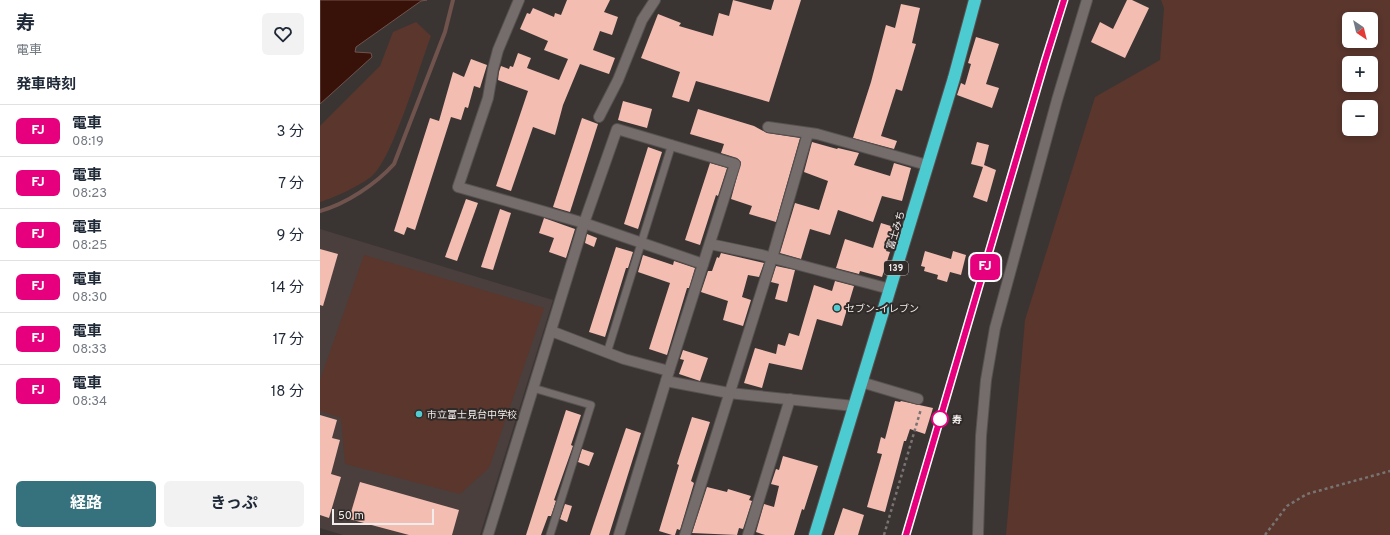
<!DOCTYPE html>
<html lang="ja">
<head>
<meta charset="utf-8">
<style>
  :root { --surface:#fff; --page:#f2f2f3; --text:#1f2937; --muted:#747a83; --line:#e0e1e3; --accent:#36727d }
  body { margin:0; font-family:Overpass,"Noto Sans JP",sans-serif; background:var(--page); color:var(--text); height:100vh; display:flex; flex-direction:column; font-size:15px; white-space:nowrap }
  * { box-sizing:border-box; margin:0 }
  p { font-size:13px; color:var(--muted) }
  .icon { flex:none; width:22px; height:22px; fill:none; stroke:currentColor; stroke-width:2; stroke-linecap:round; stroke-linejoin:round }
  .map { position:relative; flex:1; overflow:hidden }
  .sheet { display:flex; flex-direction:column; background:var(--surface); width:320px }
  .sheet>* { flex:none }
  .badge { padding:0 8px; border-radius:6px; font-size:14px; line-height:26px }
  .needle { width:26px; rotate:145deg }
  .buttons { position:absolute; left:1022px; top:12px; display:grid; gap:8px }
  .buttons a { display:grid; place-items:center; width:36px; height:36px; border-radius:6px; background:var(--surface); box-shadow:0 2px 6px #0003; font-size:20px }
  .scale { position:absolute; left:12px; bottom:10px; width:102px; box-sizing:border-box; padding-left:4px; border:2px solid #f1edec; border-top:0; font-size:11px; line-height:14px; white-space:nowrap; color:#f1edec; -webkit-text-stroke:3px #302b29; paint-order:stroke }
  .map>.badge { position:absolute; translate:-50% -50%; box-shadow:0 0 0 2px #fff }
  h2 { padding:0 16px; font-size:15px; line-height:36px }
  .round { display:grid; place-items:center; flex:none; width:42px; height:42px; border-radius:6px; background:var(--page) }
  .headline { display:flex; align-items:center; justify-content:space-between; height:68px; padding:0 16px }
  h1 { font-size:19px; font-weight:700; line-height:30px }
  .button { display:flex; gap:8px; margin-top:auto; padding:8px 16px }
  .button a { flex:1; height:46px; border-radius:6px; background:var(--accent); color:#fff; font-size:16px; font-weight:700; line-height:46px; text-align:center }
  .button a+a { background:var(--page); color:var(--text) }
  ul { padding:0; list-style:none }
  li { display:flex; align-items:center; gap:12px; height:52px; padding:0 16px; border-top:1px solid var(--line) }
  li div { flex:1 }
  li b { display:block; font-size:15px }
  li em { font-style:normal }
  li .badge { min-width:44px; font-weight:700; text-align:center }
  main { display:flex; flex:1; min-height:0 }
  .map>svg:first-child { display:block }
  .built { fill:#4a3f3c }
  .green { fill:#5a362d; fill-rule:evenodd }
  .water { fill:#381109; stroke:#70534d }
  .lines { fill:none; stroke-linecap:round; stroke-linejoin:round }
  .stream { stroke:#70534d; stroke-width:4 }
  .building { fill:#f3bdb1 }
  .lane-casing { stroke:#575251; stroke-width:9 }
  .street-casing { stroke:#575251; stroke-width:12 }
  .highway-casing { stroke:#575251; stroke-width:14 }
  .path { stroke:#797473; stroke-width:2.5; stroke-dasharray:3 3; stroke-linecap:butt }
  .lane { stroke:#746d6c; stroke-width:7 }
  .street { stroke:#746d6c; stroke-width:10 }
  .highway { stroke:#4cccd1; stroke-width:12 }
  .rail { stroke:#cfcbca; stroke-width:3; stroke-dasharray:6 3; stroke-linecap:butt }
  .line-casing { stroke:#fff; stroke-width:9 }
  .line { stroke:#e6007e; stroke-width:6 }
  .poi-dot { fill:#51ccd2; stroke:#302b29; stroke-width:1.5 }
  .stop-dot { fill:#fff; stroke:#e6007e; stroke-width:2 }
  .labels { text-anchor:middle; stroke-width:4; stroke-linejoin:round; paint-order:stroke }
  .shield { fill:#302b29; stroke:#b7b3b2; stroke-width:1 }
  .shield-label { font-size:9px; font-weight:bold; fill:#f1edec }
  .street-label { font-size:10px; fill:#f1edec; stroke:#302b29 }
  .poi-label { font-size:10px; fill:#f1edec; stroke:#302b29; text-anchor:start }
  .stop-label { font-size:10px; font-weight:bold; fill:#f1edec; stroke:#302b29; text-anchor:start }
</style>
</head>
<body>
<main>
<section class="sheet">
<div class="headline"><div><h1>寿</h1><p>電車</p></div><a class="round"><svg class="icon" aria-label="heart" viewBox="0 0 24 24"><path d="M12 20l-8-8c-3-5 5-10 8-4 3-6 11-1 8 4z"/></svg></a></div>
<h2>発車時刻</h2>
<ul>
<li><span class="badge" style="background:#e6007e;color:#fff">FJ</span><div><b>電車</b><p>08:19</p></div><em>3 分</em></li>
<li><span class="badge" style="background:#e6007e;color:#fff">FJ</span><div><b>電車</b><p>08:23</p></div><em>7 分</em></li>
<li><span class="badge" style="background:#e6007e;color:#fff">FJ</span><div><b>電車</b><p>08:25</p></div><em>9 分</em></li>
<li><span class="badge" style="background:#e6007e;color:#fff">FJ</span><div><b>電車</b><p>08:30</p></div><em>14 分</em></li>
<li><span class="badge" style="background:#e6007e;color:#fff">FJ</span><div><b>電車</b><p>08:33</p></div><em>17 分</em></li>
<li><span class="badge" style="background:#e6007e;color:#fff">FJ</span><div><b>電車</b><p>08:34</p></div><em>18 分</em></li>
</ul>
<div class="button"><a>経路</a><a>きっぷ</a></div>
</section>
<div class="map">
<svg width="1070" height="535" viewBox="0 0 1070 535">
  <rect width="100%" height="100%" fill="#3a3533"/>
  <path class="built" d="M0,229L233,300L160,535H23L0,528Z"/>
  <g class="green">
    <path d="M841,0H1070V535H686L705,320L775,97L840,60L844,8ZM1029,19H1051V41H1029ZM1029,63H1051V85H1029ZM1029,107H1051V129H1029Z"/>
    <path d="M96,22L111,36C100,65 72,160 52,176C41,185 14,198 0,202V126L60,66L73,32Z"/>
    <path d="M44,255L224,308L169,468L140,494L25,464L21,418L0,411V380Z"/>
  </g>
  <path class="water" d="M0,0H107L101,1L36,47L35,52L51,53L52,57L0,104Z"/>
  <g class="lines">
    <path class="stream" d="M0,211C26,204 56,184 74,164L125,32L133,0"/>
  </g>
  <g class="building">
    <path d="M247,0H290L284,12L298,17L292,35L280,31L273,50L295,58L289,74L260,64L243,105L235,135L213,127L191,191L176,186L208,91L178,80L179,72L181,66L189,69L190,66L193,67L198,53L211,58L207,68L239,80L248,59L224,50L228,41L200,29L207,13L210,14L213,8L234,17L235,13L241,15Z"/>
    <path d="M413,0L451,10L454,0H481L449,102L376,81L369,102L352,97L360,72L321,58L338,14L361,23L359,26L393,36L399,13L409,16Z"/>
    <path d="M807,0H812L829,8L805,58L771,42L780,22L793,29Z"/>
    <path d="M581,4L600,8L592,43L596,44L582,91L576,89L561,136L577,141L574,149L533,138L551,82L566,25L575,28Z"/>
    <path d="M656,37L679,44L666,84L679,88L672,108L637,95L641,83L645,85L651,64L648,63Z"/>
    <path d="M151,59L167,65L160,88L154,86L148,108L145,107L141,120L131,117L95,230L87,227L84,235L74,231L110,118L119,121L133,72L144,77Z"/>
    <path d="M303,101L332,109L327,128L298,120Z"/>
    <path d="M378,109L434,126L447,133L480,138L456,222L429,214L432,206L411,199L421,162L417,158L401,153L404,144L370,134Z"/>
    <path d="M262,118L278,124L250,212L233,207Z"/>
    <path d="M492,142L517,149L518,148L539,153L534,165L570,176L574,163L591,168L582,201L562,196L553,222L518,210L510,235L490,229L481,259L460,253L475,203L499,210L508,181L484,172Z"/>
    <path d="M657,142L669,145L664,165L676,170L667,202L653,197L663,167L651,164Z"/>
    <path d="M328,147L342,152L318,229L304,224Z"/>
    <path d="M390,163L407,168L398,196L396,195L380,245L365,240Z"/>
    <path d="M146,199L158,203L137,261L125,257Z"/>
    <path d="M180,209L191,213L173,270L161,267Z"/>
    <path d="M224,218L255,229L246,258L229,252L234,238L219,233Z"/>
    <path d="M561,223L574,227L566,251L570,252L562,277L540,271L539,274L516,268L525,239L553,248Z"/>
    <path d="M267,234L277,238L274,247L265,243Z"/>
    <path d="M296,247L313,252L308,268H306L285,337L269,332Z"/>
    <path d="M0,249L18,254L3,306L0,305Z"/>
    <path d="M605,251L631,259L633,251L646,255L641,275L630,272L627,282L617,279L618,275L604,271L605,267L601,266Z"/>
    <path d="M401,253L444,263L439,277L428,275L422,297L431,300L423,326L403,320L408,301L381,292L388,271H392L397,257L399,258Z"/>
    <path d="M323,255L353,265L354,261L375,268L369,288H367L347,355L329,349L350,283L318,272Z"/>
    <path d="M456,266L475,270L467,302L455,299L459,284L451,282Z"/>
    <path d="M515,281L534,286L522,326L497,319L482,370L449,363L442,388L424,383L435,348L456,354L458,344L465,346L469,333L479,336L494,285L512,291Z"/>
    <path d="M363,350L388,358L380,381L359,374L364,360L360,359Z"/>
    <path d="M575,401L580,402L581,401L613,408L605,434L590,429L586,441H584L565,512L547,507L562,454L557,453L561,437L565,439Z"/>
    <path d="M246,410L261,415L251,445L253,446L234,500L236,501L231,516H228L221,535H206Z"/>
    <path d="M0,415L17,420L12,438L20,440L11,474L21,477L9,518L0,515Z"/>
    <path d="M372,417L390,422L371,481L374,483L360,530L357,529L355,535H352L339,531L359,465L357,464Z"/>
    <path d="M306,428L321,433L289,535H270Z"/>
    <path d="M262,449L274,453L269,466L258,462Z"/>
    <path d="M463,456L498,466L484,510L482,509L474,535H445L436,532L444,504L454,507L459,486L451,484L456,469L459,470Z"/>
    <path d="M40,482L139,510L132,535H89L29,519Z"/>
    <path d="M387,487L407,492L408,489L431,496L429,500L432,501L423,529L419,528L417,535L372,533Z"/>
    <path d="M245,504L252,506L247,522L240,519Z"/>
    <path d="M523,508L544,515L538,535H514Z"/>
  </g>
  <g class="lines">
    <g class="lane-casing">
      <g id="lane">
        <path d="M287,353L352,144"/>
        <path d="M213,388L271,405L230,535"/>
      </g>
    </g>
    <g class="street-casing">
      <g id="street">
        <path d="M199,0L178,50L173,69L168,98L138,187L264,223L383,264"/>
        <path d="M279,117L298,80L322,20L335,0"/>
        <path d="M448,127L497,134L607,165"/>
        <path d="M390,244L442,255L570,289"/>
        <path d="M231,331L304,359L349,371"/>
        <path d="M346,381L409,393L534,406"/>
        <path d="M541,382L598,399"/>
        <path d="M168,535L264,223L297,129L415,164L349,371L299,535"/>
        <path d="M365,535L452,258L488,133"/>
        <path d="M428,535L470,399"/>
        <path d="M658,535L661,436L666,380L675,328L737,100L767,0"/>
      </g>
    </g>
    <g class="highway-casing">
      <path id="highway" d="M495,535L634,78L655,0"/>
    </g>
    <g class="path">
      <path d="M564,535L601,409"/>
      <path d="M945,535L967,506L987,494L1070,471"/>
    </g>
    <use href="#lane" class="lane"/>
    <use href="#street" class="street"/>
    <use href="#highway" class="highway"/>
    <path class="rail" d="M586,535L725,61L744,0"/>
  </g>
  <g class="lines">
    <g class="line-casing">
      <path id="line" d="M586,535L725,61L744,0"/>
    </g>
    <use href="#line" class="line"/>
  </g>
  <g class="poi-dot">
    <circle cx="517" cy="308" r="4"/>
    <circle cx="99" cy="414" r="4"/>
  </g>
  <circle class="stop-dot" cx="620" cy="419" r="8"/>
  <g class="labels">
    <rect class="shield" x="564" y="261" width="24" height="14" rx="3"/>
    <g class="shield-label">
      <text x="576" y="271">139</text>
    </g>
    <g class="street-label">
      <text transform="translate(575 230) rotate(-73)" y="4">富士みち</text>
    </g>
    <g class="poi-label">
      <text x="525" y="312">セブン-イレブン</text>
      <text x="107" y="418">市立富士見台中学校</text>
    </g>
    <g class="stop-label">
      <text x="632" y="423">寿</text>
    </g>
  </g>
</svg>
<div class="buttons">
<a><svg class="needle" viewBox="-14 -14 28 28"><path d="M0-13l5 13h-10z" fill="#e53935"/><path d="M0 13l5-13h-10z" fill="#747a83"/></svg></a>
<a>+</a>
<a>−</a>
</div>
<div class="scale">50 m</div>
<b class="badge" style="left:665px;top:267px;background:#e6007e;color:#fff">FJ</b>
</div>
</main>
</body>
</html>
